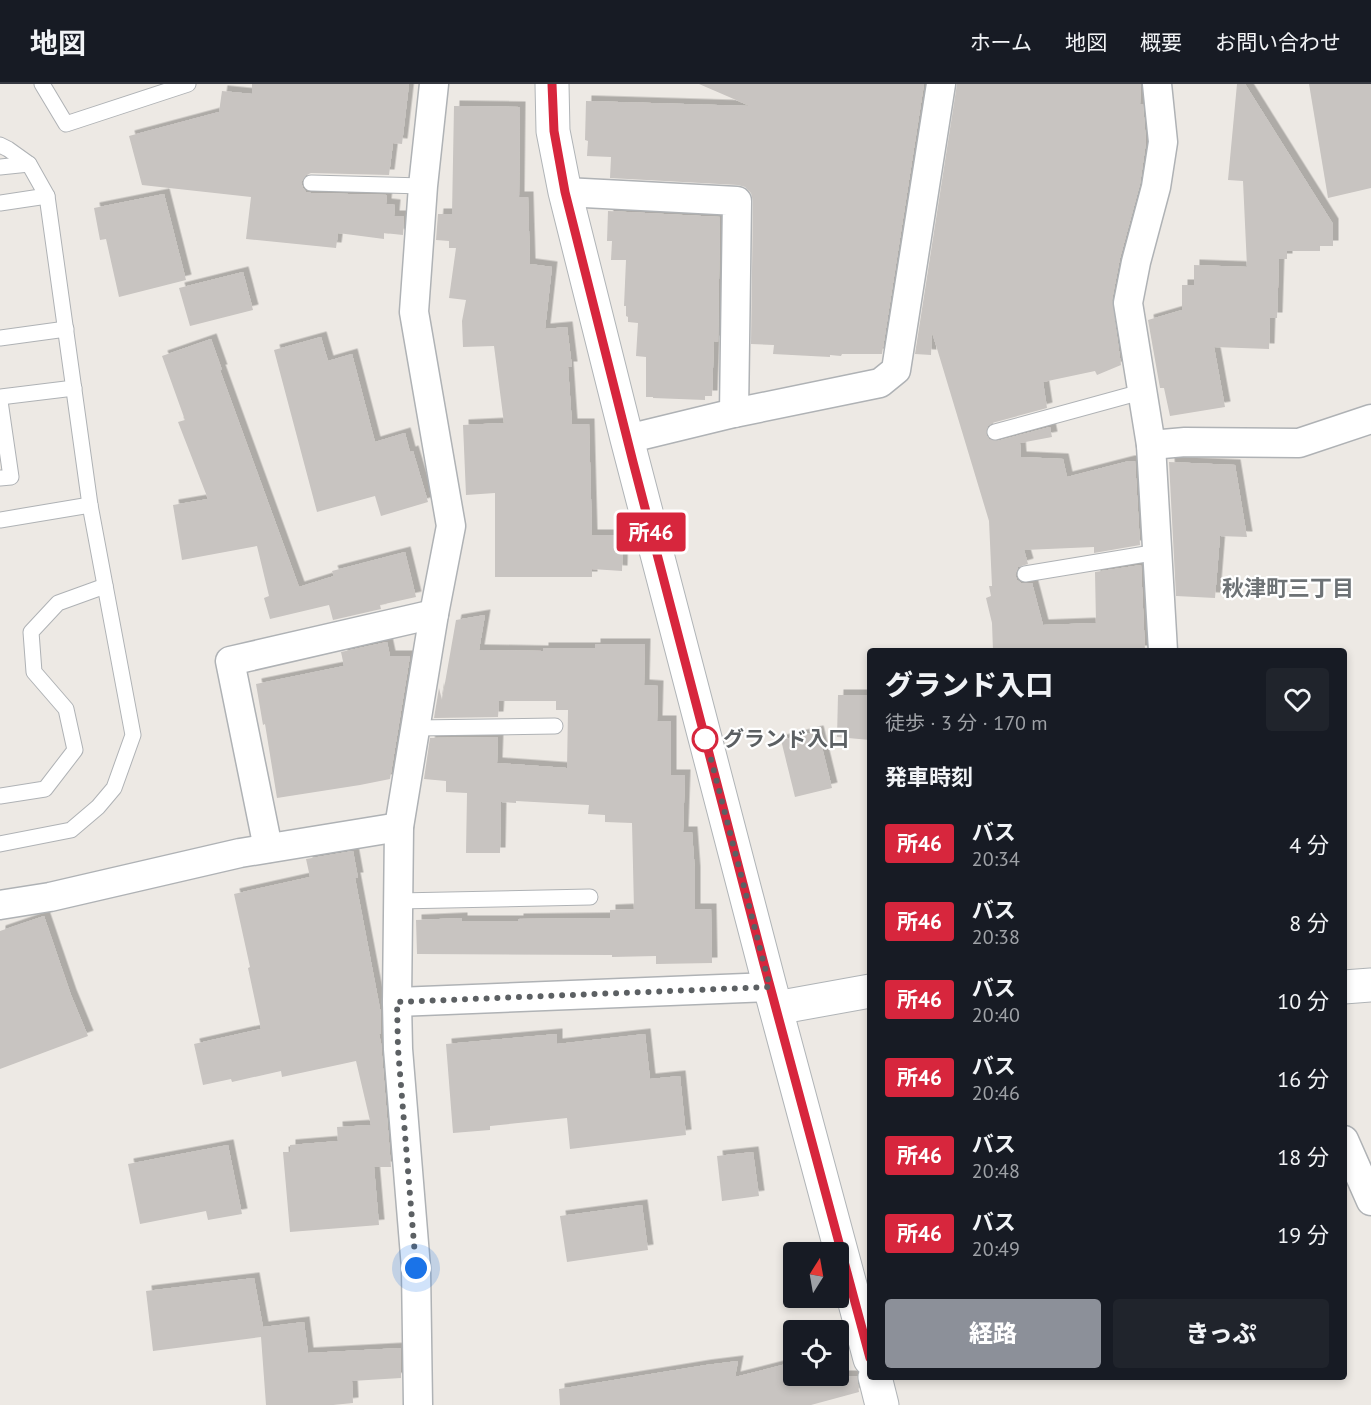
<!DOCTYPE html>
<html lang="ja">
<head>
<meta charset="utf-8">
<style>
  :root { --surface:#171b24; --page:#20242c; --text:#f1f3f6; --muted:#9ea1a6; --line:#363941; --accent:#8c9099 }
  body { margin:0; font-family:"PT Sans","Noto Sans JP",sans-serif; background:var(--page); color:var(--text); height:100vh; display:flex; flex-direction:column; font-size:22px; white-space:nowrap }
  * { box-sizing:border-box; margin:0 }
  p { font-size:20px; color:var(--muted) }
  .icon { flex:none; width:33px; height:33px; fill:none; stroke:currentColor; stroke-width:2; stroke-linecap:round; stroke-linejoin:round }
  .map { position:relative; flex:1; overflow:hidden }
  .drawer { position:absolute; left:867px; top:564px; width:480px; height:732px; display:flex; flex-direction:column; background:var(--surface); border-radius:6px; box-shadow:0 3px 9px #0003 }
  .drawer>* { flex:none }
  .badge { padding:0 12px; border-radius:4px; font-size:21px; line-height:39px }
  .needle { width:39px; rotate:11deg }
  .tools { position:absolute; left:783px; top:1158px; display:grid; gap:12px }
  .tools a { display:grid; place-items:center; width:66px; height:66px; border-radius:6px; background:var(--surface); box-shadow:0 3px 9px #0003; font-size:30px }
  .you { position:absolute; width:30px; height:30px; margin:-15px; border:4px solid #fff; border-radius:50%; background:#1a73e8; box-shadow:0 0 0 9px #1a73e833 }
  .map>.badge { position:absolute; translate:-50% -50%; box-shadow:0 0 0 3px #fff }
  h2 { padding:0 18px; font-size:22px; line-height:54px }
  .round { display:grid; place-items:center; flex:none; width:63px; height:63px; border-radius:6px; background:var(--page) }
  .head { display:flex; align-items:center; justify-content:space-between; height:102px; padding:0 18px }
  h1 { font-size:28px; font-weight:800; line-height:45px }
  .button { display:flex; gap:12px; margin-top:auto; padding:12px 18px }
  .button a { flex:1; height:69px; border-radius:6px; background:var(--accent); color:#fff; font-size:24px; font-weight:800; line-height:69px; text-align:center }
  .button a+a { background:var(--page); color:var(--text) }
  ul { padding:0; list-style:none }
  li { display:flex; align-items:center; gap:18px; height:78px; padding:0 18px }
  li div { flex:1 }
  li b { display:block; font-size:22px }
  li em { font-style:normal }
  li .badge { min-width:66px; font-weight:700; text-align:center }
  header { display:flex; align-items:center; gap:36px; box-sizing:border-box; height:84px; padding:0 30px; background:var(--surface); border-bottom:2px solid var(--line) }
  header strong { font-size:28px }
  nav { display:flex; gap:33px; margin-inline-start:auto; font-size:21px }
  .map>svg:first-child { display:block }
  .building { fill:#c8c4c1; filter:url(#shadow) }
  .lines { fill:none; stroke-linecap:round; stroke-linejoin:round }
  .lane-casing { stroke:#afb2b5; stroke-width:17 }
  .street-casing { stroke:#afb2b5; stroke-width:31 }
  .secondary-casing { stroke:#b0b4b7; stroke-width:35 }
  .lane { stroke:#fff; stroke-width:15 }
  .street { stroke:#fff; stroke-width:28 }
  .secondary { stroke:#fff; stroke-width:33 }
  .line-casing { stroke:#fff; stroke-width:14 }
  .line { stroke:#d7263d; stroke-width:9 }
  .walk { stroke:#5c6063; stroke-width:6; stroke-dasharray:0 10.8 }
  .stop-dot { fill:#fff; stroke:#d7263d; stroke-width:3 }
  .labels { text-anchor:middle; stroke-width:4.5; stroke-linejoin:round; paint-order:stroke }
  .stop-label { font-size:21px; font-weight:bold; fill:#5c6063; stroke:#fff; text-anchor:start }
  .neighbourhood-label { font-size:22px; font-weight:bold; fill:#6d7275; stroke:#fff }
</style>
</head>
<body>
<header>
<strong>地図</strong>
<nav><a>ホーム</a><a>地図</a><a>概要</a><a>お問い合わせ</a></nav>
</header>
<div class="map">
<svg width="1371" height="1321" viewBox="0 0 1371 1321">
  <defs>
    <filter id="shadow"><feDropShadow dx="5.5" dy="-5.5" stdDeviation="0" flood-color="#0004"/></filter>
  </defs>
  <rect width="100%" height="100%" fill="#ede9e4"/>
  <g class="building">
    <path d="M252,0H409L402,60L393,59L389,91L311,89L306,91L301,98L303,104L306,108L311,109L387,111L386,120L395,121L394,132H404L403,151L384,149V155L338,149L336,164L246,155L251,113L142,101L129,52L219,28L222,7L252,10Z"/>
    <path d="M699,0H924L882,270H842L841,272L830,271V273L773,270L774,261L751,260L753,117L751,109L745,103L738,101L610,94L611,73L587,72L588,57L585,56L586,17L750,22Z"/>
    <path d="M957,0H1141L1140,20H1143L1146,58L1140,100L1120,174L1112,216L1121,281L1097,291L1095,287L1043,298L1047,324L992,339L988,342L986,350L989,355L997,357L1050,343L1052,353L1020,359L1021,373L1063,375L1067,393L1129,377H1135L1140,461L1094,469V463L1024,466L1028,480L1018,483L1015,491L1017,496L1021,499H1032L1043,541L1096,539L1095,488L1141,481L1145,567H993L992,539L986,514L991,512L989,502H992L989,437L932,248L931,271L915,270Z"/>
    <path d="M1237,0H1245L1333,140V162H1320V167H1287V175H1279L1277,234H1270L1269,265L1214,263L1225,323L1170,332L1164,304H1160L1148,236L1182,226V201H1194V181L1247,183L1243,97L1228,96Z"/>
    <path d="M1309,0H1371V104L1328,114Z"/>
    <path d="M454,22L520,23L519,113H528L530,180L552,183L545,245L567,243L572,283H568L572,340H589L592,451H623L622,487L592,485V493H495V409L466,411L463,341L504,339L494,262L463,263L462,237L466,216L449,214L456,164H449V157L436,156L438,130H452Z"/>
    <path d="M164,110L186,196L119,213L106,155L100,156L94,124Z"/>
    <path d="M608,127L720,133L718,258L714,257L712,312H705V316L653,314V313H646V273L636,272L638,239L628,238V233L626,232V222H624L626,176H611L612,157H607Z"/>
    <path d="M243,188L253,226L190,242L179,204Z"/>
    <path d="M321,253L328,277L352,270L375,358L405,349L410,368L413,367L428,418L381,432L375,412L317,428L274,266Z"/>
    <path d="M211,255L222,286H220L299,503L334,492L332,487L405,468L416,513L380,521L381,525L333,536L329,521L270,535L264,514L269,512L257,462L182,476L173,421L208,415L178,338L185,336L162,272Z"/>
    <path d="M1169,378L1235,381L1247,453L1220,452L1215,514L1176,512Z"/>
    <path d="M485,531L479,566L543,567V564H595V560H645L644,601L658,602L657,637H671V691H685L683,748H692L695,788V825H711L712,879L656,880V872L612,873V871L417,870L416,836L462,834V837H518V835L610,834V826L634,825L632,739L605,738V731L588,730L589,721L516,717V719L501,718L500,769H466L467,709L446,708V697L424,695L430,654L498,653L497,679L567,684L568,626H556V617H499L498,633L434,634L439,604L442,616L456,536Z"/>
    <path d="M387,558L390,572H410L390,695L360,701L277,714L265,640L263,641L256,600L344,582L341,568Z"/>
    <path d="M838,611H870V656L837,653Z"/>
    <path d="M818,647L832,704L795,713L781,656Z"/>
    <path d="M353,767L358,794H355L381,930V949L379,950L381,959L391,1083H374L379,1141L290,1148L283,1068H290V1061L338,1057L337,1043L371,1041L356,977L282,993L281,987L232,998L231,995L203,1001L194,960L261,945L248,884L250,883L234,810L310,793L306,775Z"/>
    <path d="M44,832L71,911L88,952L0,985V847Z"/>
    <path d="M557,950V960L645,950L650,995L680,992L686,1051L570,1065L567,1034L490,1042V1046L453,1049L446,960Z"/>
    <path d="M228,1061L242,1130L208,1136L206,1127L140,1140L128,1080Z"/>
    <path d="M753,1068L759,1112L722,1117L717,1072Z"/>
    <path d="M642,1121L648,1166L567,1178L560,1132Z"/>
    <path d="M254,1194L263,1243L304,1238L308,1269L401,1264V1294L352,1297L353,1319L333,1321H266L261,1253L153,1267L146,1207Z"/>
    <path d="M738,1277L735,1293L794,1278V1292H857L859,1308L811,1321H560L559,1305L706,1281Z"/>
  </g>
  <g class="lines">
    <g class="lane-casing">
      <g id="lane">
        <path d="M42,0L66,40L188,0"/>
        <path d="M0,61L8,65L29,80L47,112L90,421L133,651L114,704L98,723L71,746L0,760"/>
        <path d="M0,83L29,80"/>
        <path d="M311,99L423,102"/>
        <path d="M0,119L47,112"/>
        <path d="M0,254L66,245"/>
        <path d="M0,313L74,304"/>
        <path d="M0,317L11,393L0,394"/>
        <path d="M995,348L1141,308"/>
        <path d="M0,436L90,421"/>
        <path d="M1025,490L1158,468"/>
        <path d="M415,644L555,642"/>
        <path d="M0,712L45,705L75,666L66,625L34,588L31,548L58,519L105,502"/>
        <path d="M398,817L590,813"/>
      </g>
    </g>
    <g class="street-casing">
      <g id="street">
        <path d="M1157,0L1163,58L1156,103L1136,178L1128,219L1151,361L1163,567"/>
        <path d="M565,108L737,117L734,329"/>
        <path d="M627,355L734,329L880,299L896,286L941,0"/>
        <path d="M1151,361L1185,358L1299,359L1371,335"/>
        <path d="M268,764L230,577L434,530"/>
        <path d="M0,821L50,813L240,769L399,743"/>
        <path d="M397,918L770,903"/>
        <path d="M1344,1056L1371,1117"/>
        <path d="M418,1321L416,1184L398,965L397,918L399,743L434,530L451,442L414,228L423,102L434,0"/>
      </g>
    </g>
    <g class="secondary-casing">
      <g id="secondary">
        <path d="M552,0L553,47L565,108L627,355L770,903L870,1275"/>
        <path d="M1344,903L1371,901"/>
        <path d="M776,924L870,907"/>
        <path d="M875,1293L882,1321"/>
      </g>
    </g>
    <use href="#lane" class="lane"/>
    <use href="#street" class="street"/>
    <use href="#secondary" class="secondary"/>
  </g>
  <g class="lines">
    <g class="line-casing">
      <path id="line" d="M552,0L554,47L565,108L633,378L764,880L870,1274"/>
    </g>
    <use href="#line" class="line"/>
    <path class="walk" d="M416,1184L398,965L397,918L770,903L705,652V655"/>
  </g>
  <circle class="stop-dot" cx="705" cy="655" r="12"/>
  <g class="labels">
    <g class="stop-label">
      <text x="723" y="662">グランド入口</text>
    </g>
    <g class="neighbourhood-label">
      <text x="1288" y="512">秋津町三丁目</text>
    </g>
  </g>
</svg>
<div class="tools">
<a><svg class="needle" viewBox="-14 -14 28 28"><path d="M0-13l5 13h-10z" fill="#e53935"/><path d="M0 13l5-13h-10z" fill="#9ea1a6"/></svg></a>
<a><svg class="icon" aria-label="locate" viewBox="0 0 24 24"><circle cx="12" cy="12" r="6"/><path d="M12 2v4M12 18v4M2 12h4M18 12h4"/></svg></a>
</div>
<div class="you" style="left:416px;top:1184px"></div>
<b class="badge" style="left:651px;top:448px;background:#d7263d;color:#fff">所46</b>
<section class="drawer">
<div class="head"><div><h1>グランド入口</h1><p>徒歩 · 3 分 · 170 m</p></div><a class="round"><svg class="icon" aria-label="heart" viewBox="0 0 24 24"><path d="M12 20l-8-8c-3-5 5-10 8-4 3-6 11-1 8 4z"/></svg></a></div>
<h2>発車時刻</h2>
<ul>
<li><span class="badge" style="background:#d7263d;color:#fff">所46</span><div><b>バス</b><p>20:34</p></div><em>4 分</em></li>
<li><span class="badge" style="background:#d7263d;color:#fff">所46</span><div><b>バス</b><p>20:38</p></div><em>8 分</em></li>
<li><span class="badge" style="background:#d7263d;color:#fff">所46</span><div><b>バス</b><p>20:40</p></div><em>10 分</em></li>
<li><span class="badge" style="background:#d7263d;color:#fff">所46</span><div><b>バス</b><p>20:46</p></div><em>16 分</em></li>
<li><span class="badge" style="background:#d7263d;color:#fff">所46</span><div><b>バス</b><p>20:48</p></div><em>18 分</em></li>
<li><span class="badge" style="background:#d7263d;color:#fff">所46</span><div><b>バス</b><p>20:49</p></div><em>19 分</em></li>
</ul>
<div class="button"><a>経路</a><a>きっぷ</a></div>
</section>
</div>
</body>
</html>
